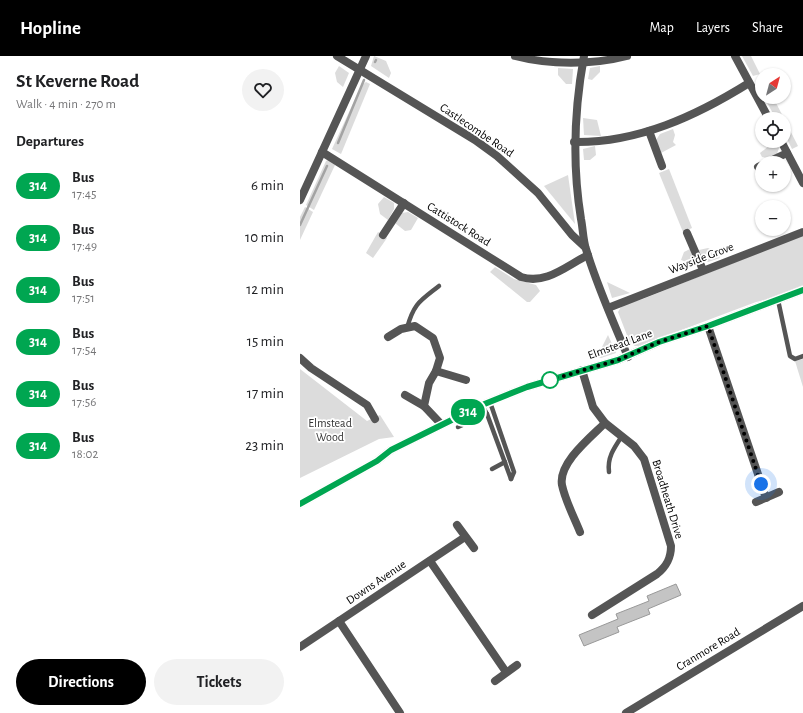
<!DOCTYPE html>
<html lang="en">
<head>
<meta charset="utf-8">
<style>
  :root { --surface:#fff; --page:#f2f2f2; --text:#202124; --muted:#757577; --accent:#000 }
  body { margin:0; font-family:"Alegreya Sans",sans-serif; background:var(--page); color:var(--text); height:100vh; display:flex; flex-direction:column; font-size:15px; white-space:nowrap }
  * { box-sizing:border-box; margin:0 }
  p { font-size:13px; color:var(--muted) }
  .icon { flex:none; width:22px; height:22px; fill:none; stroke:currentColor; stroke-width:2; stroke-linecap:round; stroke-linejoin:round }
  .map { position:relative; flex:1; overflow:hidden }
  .side { display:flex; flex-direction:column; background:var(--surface); width:300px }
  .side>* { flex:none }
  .badge { padding:0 8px; border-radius:13px; font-size:14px; line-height:26px }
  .needle { width:26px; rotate:36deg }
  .fabs { position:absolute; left:455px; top:12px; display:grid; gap:8px }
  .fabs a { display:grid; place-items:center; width:36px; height:36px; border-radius:50%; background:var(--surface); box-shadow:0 1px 3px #0004; font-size:20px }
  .you { position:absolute; width:20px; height:20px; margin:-10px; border:3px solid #fff; border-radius:50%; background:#1a73e8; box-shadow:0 0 0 6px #1a73e833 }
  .map>.badge { position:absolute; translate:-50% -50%; box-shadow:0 0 0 2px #fff }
  h2 { padding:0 16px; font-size:15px; line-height:36px }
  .round { display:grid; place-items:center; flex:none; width:42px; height:42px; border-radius:21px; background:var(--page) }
  .headline { display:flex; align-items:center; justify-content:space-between; height:68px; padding:0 16px }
  h1 { font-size:19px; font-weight:700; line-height:30px }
  .cta { display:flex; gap:8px; margin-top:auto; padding:8px 16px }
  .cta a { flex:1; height:46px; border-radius:24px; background:var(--accent); color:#fff; font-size:16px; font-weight:700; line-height:46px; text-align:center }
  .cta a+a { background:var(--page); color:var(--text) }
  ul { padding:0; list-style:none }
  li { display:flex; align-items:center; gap:12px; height:52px; padding:0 16px }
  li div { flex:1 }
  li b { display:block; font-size:15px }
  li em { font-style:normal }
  li .badge { min-width:44px; font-weight:700; text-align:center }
  header { display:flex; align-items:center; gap:24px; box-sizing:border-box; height:56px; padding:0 20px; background:var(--accent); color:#fff }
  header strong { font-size:19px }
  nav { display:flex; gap:22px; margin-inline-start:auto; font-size:14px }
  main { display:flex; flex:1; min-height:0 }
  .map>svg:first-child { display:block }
  .green { fill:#dcdcdc }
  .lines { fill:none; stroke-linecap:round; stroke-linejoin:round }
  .stream { stroke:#a3a3a3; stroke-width:2.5 }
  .building { fill:#c4c4c4; stroke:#999 }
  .service { stroke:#555; stroke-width:4.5 }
  .minor { stroke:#555; stroke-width:8 }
  .tertiary { stroke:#555; stroke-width:8 }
  .line-casing { stroke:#fff; stroke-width:9 }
  .line { stroke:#00a651; stroke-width:6 }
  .walk { stroke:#000; stroke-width:4; stroke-dasharray:0 7.2 }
  .stop-dot { fill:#fff; stroke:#00a651; stroke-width:2 }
  .labels { text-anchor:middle; stroke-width:3.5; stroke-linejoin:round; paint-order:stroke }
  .street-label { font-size:12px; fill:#000; stroke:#fff }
  .park-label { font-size:12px; fill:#333; stroke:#fff }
</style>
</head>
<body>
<header>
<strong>Hopline</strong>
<nav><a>Map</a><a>Layers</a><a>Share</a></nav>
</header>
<main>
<section class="side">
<div class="headline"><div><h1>St Keverne Road</h1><p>Walk · 4 min · 270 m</p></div><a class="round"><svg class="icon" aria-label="heart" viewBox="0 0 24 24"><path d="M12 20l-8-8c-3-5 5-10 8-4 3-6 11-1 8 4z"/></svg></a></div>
<h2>Departures</h2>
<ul>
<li><span class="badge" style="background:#00a651;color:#fff">314</span><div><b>Bus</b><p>17:45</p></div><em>6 min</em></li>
<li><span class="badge" style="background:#00a651;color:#fff">314</span><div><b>Bus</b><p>17:49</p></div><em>10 min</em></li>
<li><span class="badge" style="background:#00a651;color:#fff">314</span><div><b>Bus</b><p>17:51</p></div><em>12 min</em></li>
<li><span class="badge" style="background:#00a651;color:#fff">314</span><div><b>Bus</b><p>17:54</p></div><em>15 min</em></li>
<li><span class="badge" style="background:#00a651;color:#fff">314</span><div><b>Bus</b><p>17:56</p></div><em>17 min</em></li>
<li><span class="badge" style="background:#00a651;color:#fff">314</span><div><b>Bus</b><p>18:02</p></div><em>23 min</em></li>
</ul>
<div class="cta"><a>Directions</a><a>Tickets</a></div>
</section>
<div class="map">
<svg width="503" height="657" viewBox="0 0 503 657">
  <rect width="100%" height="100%" fill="#fff"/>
  <g class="green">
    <path d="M74,0L86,5L91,17L89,22L71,10Z"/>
    <path d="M442,0H451L460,18L453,20Z"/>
    <path d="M39,10L49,17L43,31L37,26L35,17Z"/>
    <path d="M300,10V16L292,24L288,23L290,12Z"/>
    <path d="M258,12L273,13L272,28H266L258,19Z"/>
    <path d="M66,26L70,28L41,98L32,93L61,30Z"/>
    <path d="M464,41H473L498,90L492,93L484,77V63H476Z"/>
    <path d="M283,62L297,64L301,80L284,79Z"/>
    <path d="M373,73L375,79L373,86L376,89L361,97L356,84L360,78Z"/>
    <path d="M475,85L479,92L477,98L467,102L462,101L460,97Z"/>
    <path d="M295,90L296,99L290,104H284L283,93Z"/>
    <path d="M28,104L35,109L14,154L6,149L26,105Z"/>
    <path d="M369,113L392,172L383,176L359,117Z"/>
    <path d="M268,119L275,168L244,130Z"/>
    <path d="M84,141L94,147V153L88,164L80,158L78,148Z"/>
    <path d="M5,151L13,156L0,184V161Z"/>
    <path d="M108,156L118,162L111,174L105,175L95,167L102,157Z"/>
    <path d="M78,176L87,182L73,202L66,197Z"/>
    <path d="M503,179V231L475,242L456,246L339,290H335L330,287L318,256L322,249L343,243Z"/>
    <path d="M408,192L417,196L420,202L408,206L403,203L399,194Z"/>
    <path d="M390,193L395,206L394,209L381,204L384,196Z"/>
    <path d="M195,211L214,223L236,229L240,235L230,246H227L190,216Z"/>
    <path d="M307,226L330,237L312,242Z"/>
    <path d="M308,279L316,297L301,302L297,301Z"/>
    <path d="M503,303V331L495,305Z"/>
    <path d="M0,313L67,365L80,359L94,381L79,383L0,422Z"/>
  </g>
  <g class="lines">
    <g class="stream">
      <path d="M75,6L76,4"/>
      <path d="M38,87L64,24"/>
      <path d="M0,169L27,110"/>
    </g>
  </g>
  <path class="building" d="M376,528L381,539L348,553L350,558L317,571L319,576L284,590L279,579L318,563L316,558L349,545L347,540Z"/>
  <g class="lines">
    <g class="service">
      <path d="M478,244L490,300L495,303L503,300"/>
      <path d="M107,272C114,247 120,245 139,230"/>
      <path d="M190,346L214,416L211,423"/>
      <path d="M182,349L187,358L211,423"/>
      <path d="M158,371L187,358"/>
      <path d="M192,413L205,406"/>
      <path d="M309,416C307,402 314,392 322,380"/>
    </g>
    <g class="minor">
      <path d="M37,0L175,84L197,100L238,137L272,179L285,191"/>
      <path d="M215,0C249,9 293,9 327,0"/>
      <path d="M284,0C274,55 272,108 281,163C283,173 283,184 286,193C297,230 313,265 328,301"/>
      <path d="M435,0L469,63"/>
      <path d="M349,75L362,110"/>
      <path d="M481,85L503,127"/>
      <path d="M274,86C338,87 396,60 449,27"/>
      <path d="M22,96L221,221C246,229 266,210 288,199"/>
      <path d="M466,107L487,97"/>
      <path d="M458,111L462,109"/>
      <path d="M0,144L66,0"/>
      <path d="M387,177L403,214"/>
      <path d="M83,179L104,147"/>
      <path d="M308,252L503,176"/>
      <path d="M408,270L466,442"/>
      <path d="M88,281L101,273L115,270L133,282L140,302L136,315L129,327L124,350L141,368"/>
      <path d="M0,302L11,312L67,349L75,363"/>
      <path d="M282,314L293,351L305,367L334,390L344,403L371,490C371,502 367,510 357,518L292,559"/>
      <path d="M136,315L166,324"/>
      <path d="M105,339L124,350"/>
      <path d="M456,446L479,436"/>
      <path d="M157,469L174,492"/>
      <path d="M280,476C274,461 265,444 262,429C258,407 291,381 305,367"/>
      <path d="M130,505L206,616"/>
      <path d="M39,565L100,657"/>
      <path d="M0,591L165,481"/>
      <path d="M195,625L217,609"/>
      <path d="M326,657L503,550"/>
    </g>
    <path class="tertiary" d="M0,448L77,405L91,394L182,349L227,331L318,304L359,286L408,270L503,234"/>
  </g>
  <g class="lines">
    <g class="line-casing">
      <path id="line" d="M0,448L77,405L91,394L182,349L227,331L318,304L359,286L408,270L503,234"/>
    </g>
    <use href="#line" class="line"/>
    <path class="walk" d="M250,324L318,304L359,286L408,270L461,428"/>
  </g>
  <circle class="stop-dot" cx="250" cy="324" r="8"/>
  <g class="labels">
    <g class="street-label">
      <text transform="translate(177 74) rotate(34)" y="4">Castlecombe Road</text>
      <text transform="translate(159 168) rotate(32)" y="4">Cattistock Road</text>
      <text transform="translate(401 202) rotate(-21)" y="4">Wayside Grove</text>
      <text transform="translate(320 288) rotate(-20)" y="4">Elmstead Lane</text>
      <text transform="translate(368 443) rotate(73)" y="4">Broadheath Drive</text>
      <text transform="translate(76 526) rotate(-34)" y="4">Downs Avenue</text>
      <text transform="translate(408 593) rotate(-31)" y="4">Cranmore Road</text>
    </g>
    <g class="park-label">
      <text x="30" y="371">Elmstead<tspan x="30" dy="14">Wood</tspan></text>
    </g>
  </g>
</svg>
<div class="fabs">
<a><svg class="needle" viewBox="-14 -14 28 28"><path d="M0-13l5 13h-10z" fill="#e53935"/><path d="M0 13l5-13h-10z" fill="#757577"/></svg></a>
<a><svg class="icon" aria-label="locate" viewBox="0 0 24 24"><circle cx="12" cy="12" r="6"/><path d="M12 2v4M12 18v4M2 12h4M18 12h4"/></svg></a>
<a>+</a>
<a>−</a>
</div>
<div class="you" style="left:461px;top:428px"></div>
<b class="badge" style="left:168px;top:356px;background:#00a651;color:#fff">314</b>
</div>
</main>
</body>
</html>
